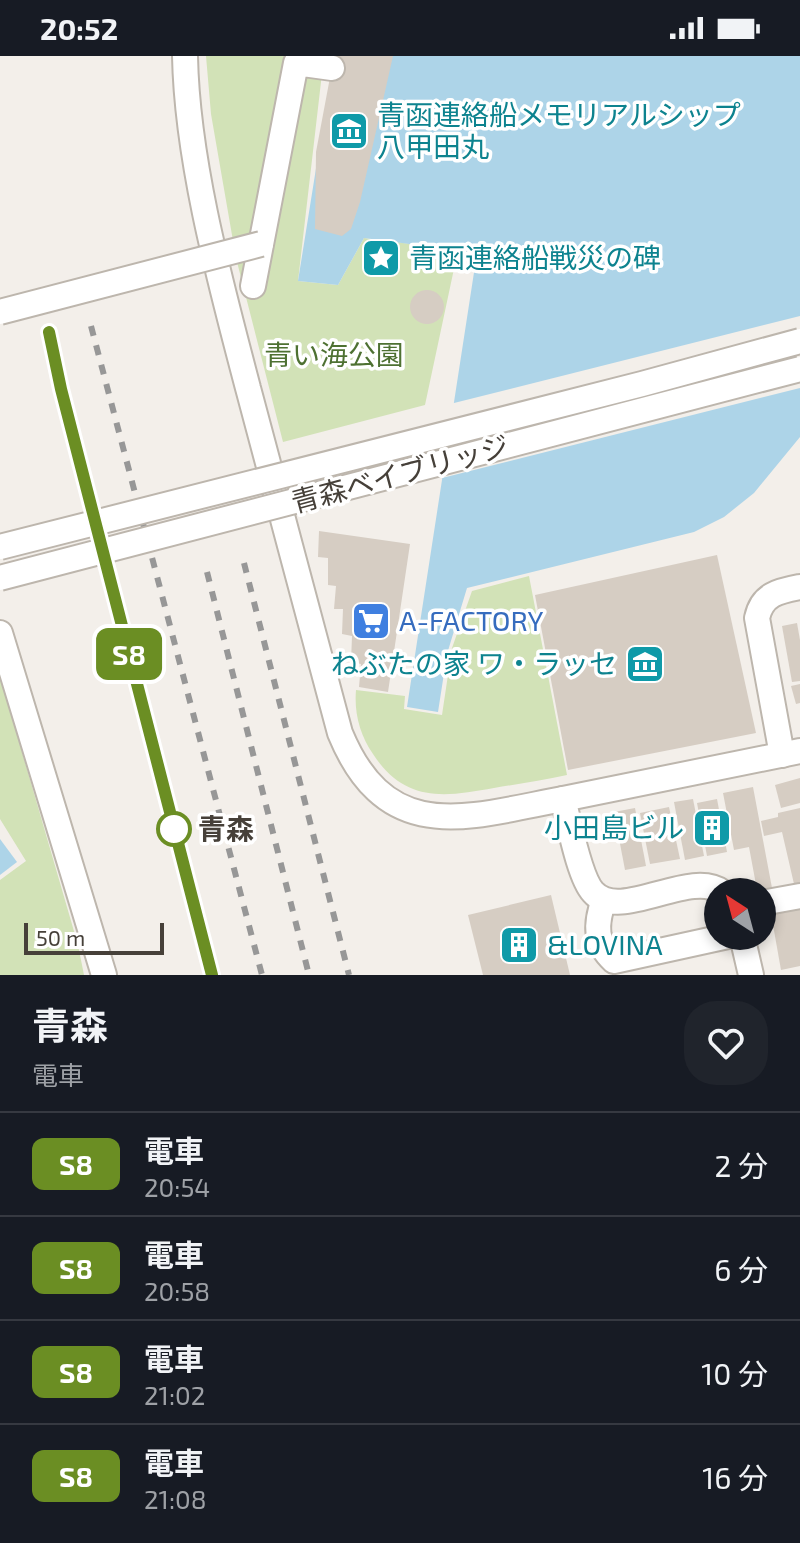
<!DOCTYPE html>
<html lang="ja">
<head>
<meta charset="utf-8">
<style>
  :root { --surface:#171b24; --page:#20242c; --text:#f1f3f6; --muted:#9ea1a6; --line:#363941 }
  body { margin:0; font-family:"Exo 2","Noto Sans JP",sans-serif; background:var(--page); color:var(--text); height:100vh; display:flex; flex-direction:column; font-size:30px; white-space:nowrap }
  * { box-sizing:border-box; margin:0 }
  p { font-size:26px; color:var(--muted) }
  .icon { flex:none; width:44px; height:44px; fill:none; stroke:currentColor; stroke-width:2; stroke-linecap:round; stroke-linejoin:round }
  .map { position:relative; height:919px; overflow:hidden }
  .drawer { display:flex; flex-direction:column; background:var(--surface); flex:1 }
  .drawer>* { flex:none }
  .badge { padding:0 16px; border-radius:12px; font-size:28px; line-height:52px }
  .needle { width:52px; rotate:324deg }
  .buttons { position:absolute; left:704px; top:822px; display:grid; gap:16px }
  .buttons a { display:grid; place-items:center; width:72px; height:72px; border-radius:50%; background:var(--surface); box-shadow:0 4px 12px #0003; font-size:40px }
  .scale { position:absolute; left:24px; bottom:20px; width:140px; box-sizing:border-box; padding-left:8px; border:4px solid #464039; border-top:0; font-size:22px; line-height:28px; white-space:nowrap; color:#464039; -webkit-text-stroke:6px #fff; paint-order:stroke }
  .map>.badge { position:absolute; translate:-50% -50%; box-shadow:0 0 0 4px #fff }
  .round { display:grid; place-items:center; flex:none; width:84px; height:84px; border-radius:32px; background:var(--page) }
  .headline { display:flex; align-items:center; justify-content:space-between; height:136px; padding:0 32px }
  h1 { font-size:38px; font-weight:700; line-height:60px }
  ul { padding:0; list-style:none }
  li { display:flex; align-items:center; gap:24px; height:104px; padding:0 32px; border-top:2px solid var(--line) }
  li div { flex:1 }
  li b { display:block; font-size:30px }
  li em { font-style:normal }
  li .badge { min-width:88px; font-weight:700; text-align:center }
  .status { display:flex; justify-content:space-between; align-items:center; height:56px; padding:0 40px; background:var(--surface); direction:ltr }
  .status svg { height:22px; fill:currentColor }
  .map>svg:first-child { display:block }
  .green { fill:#d2e2b7 }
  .water { fill:#add4e8 }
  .pier { fill:#f3efea }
  .building { fill:#d6cdc3 }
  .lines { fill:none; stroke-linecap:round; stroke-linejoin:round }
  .minor-casing { stroke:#bdb6ad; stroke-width:28 }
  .minor { stroke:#fff; stroke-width:24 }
  .rail { stroke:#979797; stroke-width:6; stroke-dasharray:10 10; stroke-linecap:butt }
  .minor-bridge-casing { stroke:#bdb6ad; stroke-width:28; stroke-linecap:butt }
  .minor-bridge { stroke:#fff; stroke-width:24 }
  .line-casing { stroke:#fff; stroke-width:18 }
  .line { stroke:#6b8e23; stroke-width:12 }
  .stop-dot { fill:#fff; stroke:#6b8e23; stroke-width:4 }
  .labels { text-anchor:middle; stroke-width:7; stroke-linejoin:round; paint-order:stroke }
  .culture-label { font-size:28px; fill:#0d838f; stroke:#fff; text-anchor:start }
  .park-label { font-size:28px; fill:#4e7132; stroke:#fff }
  .street-label { font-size:28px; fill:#464039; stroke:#fff }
  .shop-label { font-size:28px; fill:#366cbe; stroke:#fff; text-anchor:start }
  .stop-label { font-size:28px; font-weight:bold; fill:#464039; stroke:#fff; text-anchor:start }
</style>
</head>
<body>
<div class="status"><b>20:52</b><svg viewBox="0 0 49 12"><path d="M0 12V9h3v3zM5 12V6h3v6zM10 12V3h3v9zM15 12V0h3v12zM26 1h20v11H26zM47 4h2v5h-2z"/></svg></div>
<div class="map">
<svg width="800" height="919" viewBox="0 0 800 919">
  <rect width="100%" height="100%" fill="#f3efea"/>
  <g class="green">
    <path d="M206,0H324L298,225L338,229L364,182L458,194L425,349L283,386L236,202L211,58Z"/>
    <path d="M529,520L567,719C543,724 518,728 494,732C444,741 405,747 373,698C360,679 354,657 356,634L405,640L404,653L442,659L452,592L472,535Z"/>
    <path d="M0,620L78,889L84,919H0V824L26,805L0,763Z"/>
  </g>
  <g class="water">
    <path d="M334,0H800V381L754,437L724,461L694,476L467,532L447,598L438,656L407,651L477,197L364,182L338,229L298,225Z"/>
    <path d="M0,783L17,806L0,819Z"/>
  </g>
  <path class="pier" d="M800,260V332L438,423L450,348Z"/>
  <g class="building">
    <path d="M334,0H393L360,146L351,173L342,180L315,173L316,96Z"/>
    <circle cx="427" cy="251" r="17"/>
    <path d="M319,475L410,488L388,636L359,631L361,608L351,606L352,580L342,578L343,553H334L336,530L328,529V502L318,501Z"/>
    <path d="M717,499L756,677L568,714L535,539Z"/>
    <path d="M797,567L800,584V625L792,626L782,570Z"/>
    <path d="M800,628V647L796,648L791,630Z"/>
    <path d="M800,722V747L781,752L775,729Z"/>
    <path d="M753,731L772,832L757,834L749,791L734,794L723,737Z"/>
    <path d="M693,743L704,800L685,804L674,746Z"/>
    <path d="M717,743L727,796L707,800L697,747Z"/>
    <path d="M669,751L680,803L650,808L640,757Z"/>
    <path d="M635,752L646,810L625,814L614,756Z"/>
    <path d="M800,752V827L794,828L782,776L764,780L761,765L778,761V757Z"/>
    <path d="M551,839L570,919H483L468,859Z"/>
    <path d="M800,847V910L781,914L770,852Z"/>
  </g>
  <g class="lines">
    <g class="minor-casing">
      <g id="minor">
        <path d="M185,0C187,106 221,229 248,332C279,447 310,562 340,677C387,791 467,761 563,743C569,765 579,821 593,836C620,867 690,812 722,836"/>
        <path d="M253,230L296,7L332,12"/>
        <path d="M0,577L104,919"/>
        <path d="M782,699L757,562C762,538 779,535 800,531"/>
        <path d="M563,743L800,695"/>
        <path d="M604,844C595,868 595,888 614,905L728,880"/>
        <path d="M762,847L800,840"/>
        <path d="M742,880L751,919"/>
      </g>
    </g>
    <use href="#minor" class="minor"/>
    <g class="rail">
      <path d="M91,270L262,919"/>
      <path d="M49,276L61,333L212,919"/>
      <path d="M244,507L349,919"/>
      <path d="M207,516L309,919"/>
    </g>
    <g class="minor-bridge-casing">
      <g id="minor-bridge">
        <path d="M0,256L261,188"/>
        <path d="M0,491L642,328L800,285"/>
        <path d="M0,522L800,313"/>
      </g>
    </g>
    <use href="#minor-bridge" class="minor-bridge"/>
  </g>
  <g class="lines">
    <g class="line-casing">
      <path id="line" d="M49,276L61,333L212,919"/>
    </g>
    <use href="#line" class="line"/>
  </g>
  <defs>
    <g id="museum-square" transform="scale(2)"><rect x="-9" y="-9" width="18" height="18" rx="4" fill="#0f9aa8" stroke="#fff"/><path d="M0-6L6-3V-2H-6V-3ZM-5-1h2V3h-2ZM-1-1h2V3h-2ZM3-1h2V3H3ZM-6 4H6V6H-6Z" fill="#fff"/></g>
    <g id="sight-square" transform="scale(2)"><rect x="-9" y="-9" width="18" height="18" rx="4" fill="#0f9aa8" stroke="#fff"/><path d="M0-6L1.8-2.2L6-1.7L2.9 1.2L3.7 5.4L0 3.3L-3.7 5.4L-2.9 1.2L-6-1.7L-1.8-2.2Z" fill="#fff"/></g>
    <g id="supermarket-square" transform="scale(2)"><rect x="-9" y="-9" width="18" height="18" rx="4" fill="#3f7fe0" stroke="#fff"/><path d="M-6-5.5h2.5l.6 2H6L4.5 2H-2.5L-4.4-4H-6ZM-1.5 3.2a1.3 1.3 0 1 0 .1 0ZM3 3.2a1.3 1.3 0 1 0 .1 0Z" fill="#fff"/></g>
    <g id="building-square" transform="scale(2)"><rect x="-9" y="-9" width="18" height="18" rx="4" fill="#0f9aa8" stroke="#fff"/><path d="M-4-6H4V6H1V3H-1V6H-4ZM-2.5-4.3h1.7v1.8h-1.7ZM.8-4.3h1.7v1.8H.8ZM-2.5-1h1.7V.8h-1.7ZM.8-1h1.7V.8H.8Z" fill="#fff"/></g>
  </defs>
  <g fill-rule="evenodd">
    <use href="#museum-square" x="349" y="75"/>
    <use href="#sight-square" x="381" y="202"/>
    <use href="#supermarket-square" x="371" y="565"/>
    <use href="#museum-square" x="645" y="608"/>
    <use href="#building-square" x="712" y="772"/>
    <use href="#building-square" x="519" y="889"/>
  </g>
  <circle class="stop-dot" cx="174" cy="773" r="16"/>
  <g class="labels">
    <g class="culture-label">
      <text x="377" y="69">青函連絡船メモリアルシップ<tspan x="377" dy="32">八甲田丸</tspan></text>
      <text x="409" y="212">青函連絡船戦災の碑</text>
      <text x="617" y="618" text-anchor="end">ねぶたの家 ワ・ラッセ</text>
      <text x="684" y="782" text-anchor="end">小田島ビル</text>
      <text x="547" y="899">&amp;LOVINA</text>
    </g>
    <g class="park-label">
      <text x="334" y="309">青い海公園</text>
    </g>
    <g class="street-label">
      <text transform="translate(400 418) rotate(-15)" y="10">青森ベイブリッジ</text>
    </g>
    <g class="shop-label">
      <text x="399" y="575">A-FACTORY</text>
    </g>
    <g class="stop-label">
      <text x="198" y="783">青森</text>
    </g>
  </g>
</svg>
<div class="buttons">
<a><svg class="needle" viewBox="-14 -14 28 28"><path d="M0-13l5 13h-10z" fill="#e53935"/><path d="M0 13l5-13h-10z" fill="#9ea1a6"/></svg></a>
</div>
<div class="scale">50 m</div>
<b class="badge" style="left:129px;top:598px;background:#6b8e23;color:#fff">S8</b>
</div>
<section class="drawer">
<div class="headline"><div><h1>青森</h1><p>電車</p></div><a class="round"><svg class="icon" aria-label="heart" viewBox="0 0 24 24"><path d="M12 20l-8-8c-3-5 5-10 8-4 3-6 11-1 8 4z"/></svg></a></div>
<ul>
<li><span class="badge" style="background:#6b8e23;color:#fff">S8</span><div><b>電車</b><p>20:54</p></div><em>2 分</em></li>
<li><span class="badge" style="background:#6b8e23;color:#fff">S8</span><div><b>電車</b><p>20:58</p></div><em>6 分</em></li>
<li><span class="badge" style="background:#6b8e23;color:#fff">S8</span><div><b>電車</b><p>21:02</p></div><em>10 分</em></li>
<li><span class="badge" style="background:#6b8e23;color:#fff">S8</span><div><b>電車</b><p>21:08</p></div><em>16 分</em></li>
</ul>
</section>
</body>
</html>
